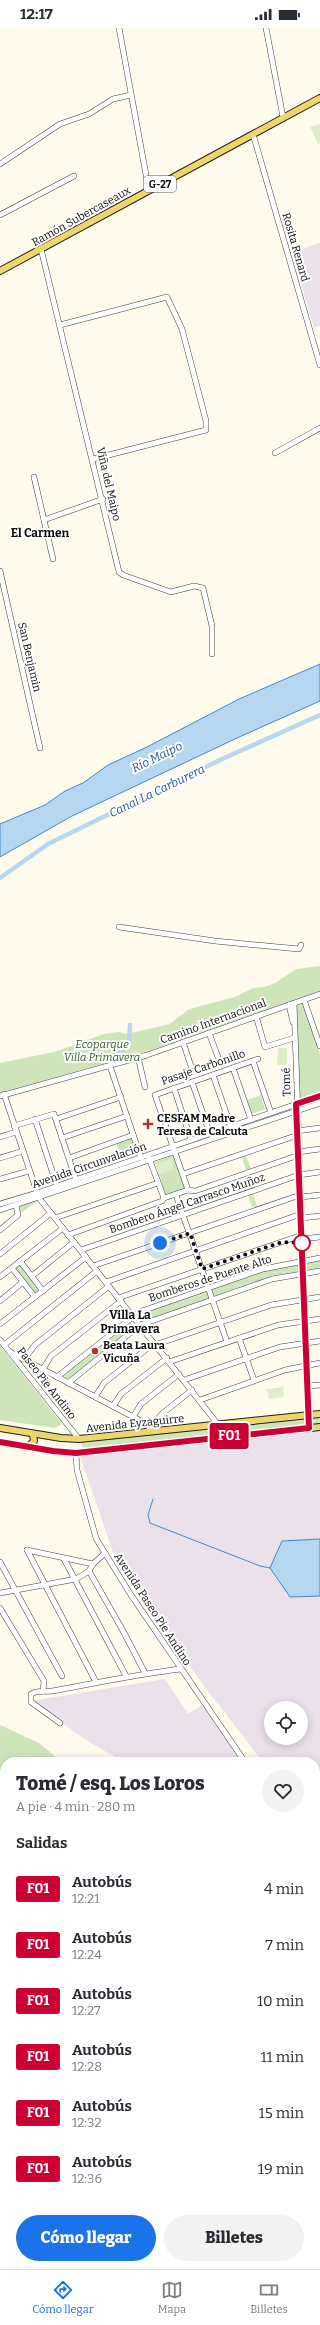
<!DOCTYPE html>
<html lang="es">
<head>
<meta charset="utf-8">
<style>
  :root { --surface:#fff; --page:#f2f2f3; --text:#2b2b33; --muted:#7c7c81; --line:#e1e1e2; --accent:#1a73e8 }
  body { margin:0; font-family:Bitter,serif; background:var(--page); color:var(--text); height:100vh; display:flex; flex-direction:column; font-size:15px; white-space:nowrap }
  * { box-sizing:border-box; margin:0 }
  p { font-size:13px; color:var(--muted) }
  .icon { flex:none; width:22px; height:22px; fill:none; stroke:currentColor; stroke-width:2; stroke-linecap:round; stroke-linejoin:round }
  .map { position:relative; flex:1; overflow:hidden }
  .details { position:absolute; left:0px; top:1729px; width:320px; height:512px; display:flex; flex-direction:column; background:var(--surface); border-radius:16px 16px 0 0; box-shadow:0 2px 10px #0003 }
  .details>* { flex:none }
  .badge { padding:0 8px; border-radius:3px; font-size:14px; line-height:26px }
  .tools { position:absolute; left:264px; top:1673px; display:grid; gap:8px }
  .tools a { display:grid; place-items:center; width:44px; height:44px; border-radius:50%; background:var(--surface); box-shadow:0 2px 10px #0003; font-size:20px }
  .you { position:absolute; width:20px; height:20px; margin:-10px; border:3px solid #fff; border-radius:50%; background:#1a73e8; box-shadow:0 0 0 6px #1a73e833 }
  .map>.badge { position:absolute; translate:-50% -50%; box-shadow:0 0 0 2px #fff }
  h2 { padding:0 16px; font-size:15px; line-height:36px }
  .round { display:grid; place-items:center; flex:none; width:42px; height:42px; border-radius:21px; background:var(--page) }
  .head { display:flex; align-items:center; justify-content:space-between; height:68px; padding:0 16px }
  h1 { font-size:19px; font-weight:800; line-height:30px }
  .button { display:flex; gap:8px; margin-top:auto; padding:8px 16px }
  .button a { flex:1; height:46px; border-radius:24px; background:var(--accent); color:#fff; font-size:16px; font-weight:800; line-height:46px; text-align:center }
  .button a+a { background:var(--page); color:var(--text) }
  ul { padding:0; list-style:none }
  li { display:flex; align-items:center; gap:12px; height:56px; padding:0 16px }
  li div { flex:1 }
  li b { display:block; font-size:15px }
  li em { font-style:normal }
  li .badge { min-width:44px; font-weight:700; text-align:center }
  .status { display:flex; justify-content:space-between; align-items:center; height:28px; padding:0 20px; background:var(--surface); direction:ltr }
  .status svg { height:11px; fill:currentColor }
  .tab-bar { display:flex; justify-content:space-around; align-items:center; height:56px; border-top:1px solid var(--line); background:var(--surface); font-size:11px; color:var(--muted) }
  .tab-bar a { display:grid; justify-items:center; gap:2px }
  .tab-bar .active { color:var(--accent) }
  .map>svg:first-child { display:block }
  .industrial { fill:#eae1eb; fill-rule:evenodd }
  .green { fill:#cee5ba }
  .pitch { fill:#dfedcb }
  .water { fill:#b6d7f1; stroke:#4288c2 }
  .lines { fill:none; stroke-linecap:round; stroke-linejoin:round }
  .stream { stroke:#4288c2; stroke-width:1 }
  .canal { stroke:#b6d7f1; stroke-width:4.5 }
  .minor-casing { stroke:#3f3f3f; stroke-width:6 }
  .major-casing { stroke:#1d1d1d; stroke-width:8 }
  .minor { stroke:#fff; stroke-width:5 }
  .major { stroke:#eed66d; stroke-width:6 }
  .line-casing { stroke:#fff; stroke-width:9 }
  .line { stroke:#c03; stroke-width:6 }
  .walk { stroke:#0c0c0c; stroke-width:4; stroke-dasharray:0 7.2 }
  .poi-dot { fill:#b1312f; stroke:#fff; stroke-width:1.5 }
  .stop-dot { fill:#fff; stroke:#c03; stroke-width:2 }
  .labels { text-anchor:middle; stroke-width:4; stroke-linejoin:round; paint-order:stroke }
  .shield { fill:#fff; stroke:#555; stroke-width:1 }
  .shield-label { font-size:10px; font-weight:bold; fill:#0c0c0c }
  .street-label { font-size:11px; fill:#0c0c0c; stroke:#fff }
  .park-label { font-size:11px; font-style:italic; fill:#2b5f22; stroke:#fff }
  .poi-label { font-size:11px; font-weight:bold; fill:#0c0c0c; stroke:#fff; text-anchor:start }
  .neighbourhood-label { font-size:12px; font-weight:bold; fill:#0c0c0c; stroke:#fff }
  .water-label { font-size:12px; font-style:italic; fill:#205a94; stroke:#fff }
</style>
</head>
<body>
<div class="status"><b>12:17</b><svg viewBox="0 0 49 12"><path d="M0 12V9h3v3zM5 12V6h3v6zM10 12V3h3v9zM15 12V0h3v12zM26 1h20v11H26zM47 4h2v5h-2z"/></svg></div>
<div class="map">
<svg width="320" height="2241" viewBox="0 0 320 2241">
  <rect width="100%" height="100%" fill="#fefbed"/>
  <g class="industrial">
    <path d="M320,215V298L314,300L292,224Z"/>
    <path d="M320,1402V1752L315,1753V1734H263L201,1654L137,1563L114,1527L80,1428ZM271,1680H301V1710H271Z"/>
    <path d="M165,1651L188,1686L202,1677L244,1734H124L89,1714L31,1673Z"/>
    <path d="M320,1832V1928L315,1926V1834Z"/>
  </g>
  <g class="green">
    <path d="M320,938V963L148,1023L0,1065V1035L54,1024L104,1006L118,1004L127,1006L170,996L189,981L235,969L253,960L264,959L275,955L296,941Z"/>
    <path d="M303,973L320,1026V1064L299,1070L296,977Z"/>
    <path d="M261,1067L265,1081L252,1086L247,1072Z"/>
    <path d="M132,1109L138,1127L122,1132L116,1115Z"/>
    <path d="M175,1127L186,1161L166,1168L155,1134Z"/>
    <path d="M246,1128L251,1141L246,1142L242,1130Z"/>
    <path d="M253,1166L257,1178L252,1179L248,1167Z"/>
    <path d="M35,1172L36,1174L21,1185L19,1178Z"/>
    <path d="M320,1233V1241L274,1247L141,1294L137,1287L274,1240Z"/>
    <path d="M20,1235L41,1262L36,1267L14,1240Z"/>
    <path d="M130,1293L134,1298L69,1351L62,1347Z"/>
    <path d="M0,1319V1318L62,1396L55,1400L0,1392Z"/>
    <path d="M26,1335L48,1347L42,1355L24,1336Z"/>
    <path d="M320,1387V1397L306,1398L83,1420L81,1415L86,1413Z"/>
    <path d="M0,1697L39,1715L62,1734H5V1930L0,1926Z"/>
    <path d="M320,1781V1816L315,1808V1782Z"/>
    <path d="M315,1930L320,1932V2210L315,2206Z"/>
    <path d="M293,2236H307L313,2241H291Z"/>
  </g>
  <g class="pitch">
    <path d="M320,96V115L318,116L310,99Z"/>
    <path d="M278,1020H287V1037H277Z"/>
    <path d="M171,1131L174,1141L160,1146L156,1136Z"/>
    <path d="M283,1359L284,1369L269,1371L267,1361Z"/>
    <path d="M319,1782L320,1800L318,1801L315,1795V1784Z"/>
  </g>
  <g class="water">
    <path d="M320,636V673L237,710L72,788L0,829V796L45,777L65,763L83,755L108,737L147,719L239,671Z"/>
    <path d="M320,1511V1568L290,1569L270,1540L282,1513Z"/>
  </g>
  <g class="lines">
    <path class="stream" d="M153,1471L148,1487L150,1495L260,1538L270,1540"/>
    <g class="canal">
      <path d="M0,850L48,816L220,732L320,687"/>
      <path d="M115,1033L129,1013L130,997"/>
    </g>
    <g class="minor-casing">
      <g id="minor">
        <path d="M119,0L149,163"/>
        <path d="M266,0L283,89"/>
        <path d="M253,106L320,337"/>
        <path d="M0,136L60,96L89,86L113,71L131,67"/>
        <path d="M0,187L74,148"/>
        <path d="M41,221L119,544L123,547L171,564L194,558L203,560L212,598V626"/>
        <path d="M60,297L167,269L182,301L206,393V402L93,431"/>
        <path d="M275,425L320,400"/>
        <path d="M34,449L53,531"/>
        <path d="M44,492L103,471"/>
        <path d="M0,543L40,720"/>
        <path d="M119,899L215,913L299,921L301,917"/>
        <path d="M304,972L320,1018"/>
        <path d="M294,975L309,1400"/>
        <path d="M289,977L293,994"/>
        <path d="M256,988L265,1019L294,1010"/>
        <path d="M209,1005L218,1029"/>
        <path d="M183,1014L191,1038"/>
        <path d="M138,1029L145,1059"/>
        <path d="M253,1033L271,1085"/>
        <path d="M110,1038L141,1130"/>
        <path d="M233,1040L251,1092"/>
        <path d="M213,1047L231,1099"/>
        <path d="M192,1054L210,1106"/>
        <path d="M174,1060L191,1112"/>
        <path d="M4,1066L39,1170L228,1409"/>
        <path d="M0,1068L147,1027L320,966"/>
        <path d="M35,1091L57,1158"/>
        <path d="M56,1091L121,1069"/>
        <path d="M14,1098L54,1086L76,1152"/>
        <path d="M297,1103L320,1100"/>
        <path d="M0,1109L16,1104"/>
        <path d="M62,1110L127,1088"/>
        <path d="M298,1124L320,1121"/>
        <path d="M0,1130L23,1123"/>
        <path d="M69,1130L133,1107"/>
        <path d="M149,1130L164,1170"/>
        <path d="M183,1146L298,1107"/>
        <path d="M0,1151L29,1143"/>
        <path d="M188,1162L155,1067L258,1031"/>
        <path d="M176,1167L227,1314"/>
        <path d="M300,1169L320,1167"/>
        <path d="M0,1176L37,1165L320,1068"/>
        <path d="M0,1182L320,1075"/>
        <path d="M55,1190L158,1155"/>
        <path d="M301,1190L320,1188"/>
        <path d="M0,1202L18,1187L16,1177"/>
        <path d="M68,1207L162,1173L164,1170L188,1162L195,1163L299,1127"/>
        <path d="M302,1211L320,1209"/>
        <path d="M81,1222L299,1147L320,1144"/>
        <path d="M0,1226L51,1185"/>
        <path d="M20,1233L43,1263"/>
        <path d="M93,1238L300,1167"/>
        <path d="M12,1240L35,1269"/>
        <path d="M32,1248L74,1214"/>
        <path d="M0,1249L63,1200"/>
        <path d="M106,1254L301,1186"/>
        <path d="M118,1270L302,1207"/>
        <path d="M0,1273L23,1254"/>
        <path d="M0,1296L86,1229"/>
        <path d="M239,1310L254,1352"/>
        <path d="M0,1312L79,1411"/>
        <path d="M4,1317L97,1243"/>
        <path d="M10,1324L158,1402"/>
        <path d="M24,1331L35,1317L109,1258"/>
        <path d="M169,1334L278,1297L320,1291"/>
        <path d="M43,1341L51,1328L121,1273"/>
        <path d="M57,1349L139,1284L263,1241L320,1230"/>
        <path d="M184,1352L280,1319L320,1313"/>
        <path d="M68,1355L140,1297L272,1251L320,1243"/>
        <path d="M308,1358L320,1357"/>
        <path d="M95,1369L104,1355L149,1319L271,1277L320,1269"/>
        <path d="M200,1372L285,1342L320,1335"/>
        <path d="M113,1378L121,1366L167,1330"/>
        <path d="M133,1389L141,1376L179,1346"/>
        <path d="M149,1400L163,1385L192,1362"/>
        <path d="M76,1425L77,1442L96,1510L100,1517L131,1567L245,1734"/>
        <path d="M27,1522L96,1654"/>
        <path d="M27,1522L93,1536"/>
        <path d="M64,1531L126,1648"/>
        <path d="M0,1534L62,1648"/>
        <path d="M89,1543L122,1601L145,1645"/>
        <path d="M0,1565L76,1551L89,1543L93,1536L105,1525"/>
        <path d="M0,1580L44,1653L43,1663"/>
        <path d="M60,1695L31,1674V1666C37,1662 46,1664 52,1663C96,1655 138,1646 181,1641"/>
        <path d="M315,1756L320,1755"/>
        <path d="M315,1814L320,1822"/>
        <path d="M0,1931L5,1934"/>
        <path d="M0,1971L5,1969"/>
        <path d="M0,1994L5,1996"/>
        <path d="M0,2021L5,2024"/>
        <path d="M0,2062L5,2064"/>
        <path d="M0,2090L5,2080"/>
        <path d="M4,2135H5"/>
        <path d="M0,2166L5,2170"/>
        <path d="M315,2202L320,2206"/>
        <path d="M0,2204L5,2206"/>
        <path d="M0,2229L5,2231"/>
        <path d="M14,2236L20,2239"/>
        <path d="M92,2236L98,2241"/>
        <path d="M243,2236L253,2241"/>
        <path d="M45,2241L46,2236"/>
        <path d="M114,2241L117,2236"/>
        <path d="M122,2241L125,2236"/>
        <path d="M235,2241L237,2236"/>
        <path d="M289,2241L292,2236"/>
        <path d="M315,2241L320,2228"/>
      </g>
    </g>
    <g class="major-casing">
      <g id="major">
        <path d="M0,243L320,70"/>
        <path d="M0,1400L61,1410L79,1411L320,1386"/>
        <path d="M0,1414L53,1423L76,1425L320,1399"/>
        <path d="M28,1419L34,1413L33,1406"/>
      </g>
    </g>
    <use href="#minor" class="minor"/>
    <use href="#major" class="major"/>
  </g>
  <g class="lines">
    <g class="line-casing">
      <path id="line" d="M0,1414L53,1423L76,1425L309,1400L296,1076L320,1068"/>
    </g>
    <use href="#line" class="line"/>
    <path class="walk" d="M160,1215L190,1205L202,1241L282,1214L302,1215"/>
  </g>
  <g class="poi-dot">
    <path d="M146 1090h4v4h4v4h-4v4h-4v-4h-4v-4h4z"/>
    <circle cx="95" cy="1323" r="4"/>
  </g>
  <circle class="stop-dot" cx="302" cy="1215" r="8"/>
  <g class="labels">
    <rect class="shield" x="144" y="148" width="32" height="16" rx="3"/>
    <g class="shield-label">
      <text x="160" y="160">G-27</text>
    </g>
    <g class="street-label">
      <text transform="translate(81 188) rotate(-29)" y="4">Ramón Subercaseaux</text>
      <text transform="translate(296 219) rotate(74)" y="4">Rosita Renard</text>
      <text transform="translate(109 456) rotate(77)" y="4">Viña del Maipo</text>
      <text transform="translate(30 629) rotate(77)" y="4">San Benjamin</text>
      <text transform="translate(213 993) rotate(-20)" y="4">Camino Internacional</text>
      <text transform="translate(203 1039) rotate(-19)" y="4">Pasaje Carbonillo</text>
      <text transform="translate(286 1054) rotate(-92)" y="4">Tomé</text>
      <text transform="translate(89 1137) rotate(-19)" y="4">Avenida Circunvalación</text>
      <text transform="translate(187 1175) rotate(-19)" y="4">Bombero Ángel Carrasco Muñoz</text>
      <text transform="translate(210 1250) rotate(-18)" y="4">Bomberos de Puente Alto</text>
      <text transform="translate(47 1355) rotate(52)" y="4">Paseo Pie Andino</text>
      <text transform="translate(135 1395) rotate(-6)" y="4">Avenida Eyzaguirre</text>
      <text transform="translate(153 1581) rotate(57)" y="4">Avenida Paseo Pie Andino</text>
    </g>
    <g class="park-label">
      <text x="102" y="1020">Ecoparque<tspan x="102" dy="13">Villa Primavera</tspan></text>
    </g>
    <g class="poi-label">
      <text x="157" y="1094">CESFAM Madre<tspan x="157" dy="13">Teresa de Calcuta</tspan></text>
      <text x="103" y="1321">Beata Laura<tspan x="103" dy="13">Vicuña</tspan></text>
    </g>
    <g class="neighbourhood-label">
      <text x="40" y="509">El Carmen</text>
      <text x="130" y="1291">Villa La<tspan x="130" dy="14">Primavera</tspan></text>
    </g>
    <g class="water-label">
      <text transform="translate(157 729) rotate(-26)" y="4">Río Maipo</text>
      <text transform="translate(157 763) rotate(-26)" y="4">Canal La Carburera</text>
    </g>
  </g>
</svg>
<div class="tools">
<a><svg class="icon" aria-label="locate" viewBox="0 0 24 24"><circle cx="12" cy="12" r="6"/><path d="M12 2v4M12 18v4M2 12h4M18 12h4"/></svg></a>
</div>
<div class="you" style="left:160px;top:1215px"></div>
<b class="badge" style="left:229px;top:1408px;background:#c03;color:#fff">F01</b>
<section class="details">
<div class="head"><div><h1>Tomé / esq. Los Loros</h1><p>A pie · 4 min · 280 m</p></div><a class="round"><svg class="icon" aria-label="heart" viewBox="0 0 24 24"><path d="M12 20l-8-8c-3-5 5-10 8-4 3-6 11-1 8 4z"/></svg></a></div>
<h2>Salidas</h2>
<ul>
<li><span class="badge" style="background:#c03;color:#fff">F01</span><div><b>Autobús</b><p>12:21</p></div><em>4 min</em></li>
<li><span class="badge" style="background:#c03;color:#fff">F01</span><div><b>Autobús</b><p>12:24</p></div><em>7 min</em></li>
<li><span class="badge" style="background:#c03;color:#fff">F01</span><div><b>Autobús</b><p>12:27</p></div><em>10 min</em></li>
<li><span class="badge" style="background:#c03;color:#fff">F01</span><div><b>Autobús</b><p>12:28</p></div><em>11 min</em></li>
<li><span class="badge" style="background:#c03;color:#fff">F01</span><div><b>Autobús</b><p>12:32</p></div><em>15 min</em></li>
<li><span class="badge" style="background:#c03;color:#fff">F01</span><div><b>Autobús</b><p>12:36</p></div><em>19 min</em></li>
</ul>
<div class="button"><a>Cómo llegar</a><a>Billetes</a></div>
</section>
</div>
<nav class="tab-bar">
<a class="active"><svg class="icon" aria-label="directions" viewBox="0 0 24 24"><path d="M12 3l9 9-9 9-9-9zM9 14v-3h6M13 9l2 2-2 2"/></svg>Cómo llegar</a>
<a><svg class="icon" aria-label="map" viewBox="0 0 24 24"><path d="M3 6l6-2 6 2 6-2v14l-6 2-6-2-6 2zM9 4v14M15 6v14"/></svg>Mapa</a>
<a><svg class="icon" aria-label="tickets" viewBox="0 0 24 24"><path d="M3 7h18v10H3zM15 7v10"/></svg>Billetes</a>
</nav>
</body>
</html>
